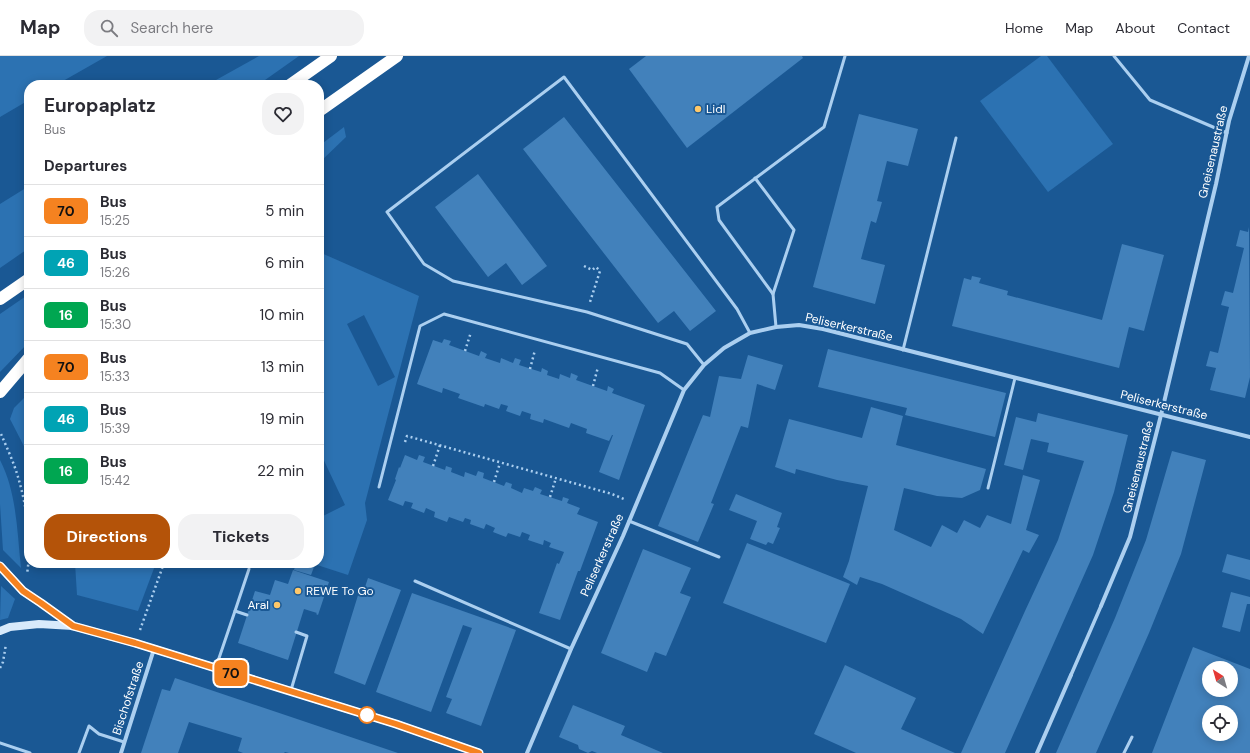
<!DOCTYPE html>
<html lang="en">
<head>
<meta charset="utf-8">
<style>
  :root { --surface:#fff; --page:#f2f2f3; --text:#2b2b33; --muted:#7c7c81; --line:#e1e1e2; --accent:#b45309 }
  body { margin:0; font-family:"DM Sans",sans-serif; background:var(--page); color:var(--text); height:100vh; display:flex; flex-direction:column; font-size:15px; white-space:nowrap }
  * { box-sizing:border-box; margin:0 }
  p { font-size:13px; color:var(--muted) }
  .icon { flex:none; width:22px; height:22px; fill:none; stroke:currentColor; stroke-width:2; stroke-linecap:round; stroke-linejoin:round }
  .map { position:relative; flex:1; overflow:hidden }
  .details { position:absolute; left:24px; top:24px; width:300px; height:488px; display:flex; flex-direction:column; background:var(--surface); border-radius:16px; box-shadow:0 2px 10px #0003 }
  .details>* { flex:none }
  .badge { padding:0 8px; border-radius:6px; font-size:14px; line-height:26px }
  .needle { width:26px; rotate:323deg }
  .tools { position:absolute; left:1202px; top:605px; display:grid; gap:8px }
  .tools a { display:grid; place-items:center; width:36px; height:36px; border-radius:50%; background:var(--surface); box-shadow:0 2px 10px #0003; font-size:20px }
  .map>.badge { position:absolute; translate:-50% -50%; box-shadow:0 0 0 2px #fff }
  h2 { padding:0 20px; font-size:15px; line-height:36px }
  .round { display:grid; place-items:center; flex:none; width:42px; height:42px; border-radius:16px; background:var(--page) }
  .head { display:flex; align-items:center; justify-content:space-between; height:68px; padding:0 20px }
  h1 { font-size:19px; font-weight:700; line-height:30px }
  .cta { display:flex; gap:8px; margin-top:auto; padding:8px 20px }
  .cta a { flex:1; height:46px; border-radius:16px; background:var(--accent); color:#fff; font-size:16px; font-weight:700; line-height:46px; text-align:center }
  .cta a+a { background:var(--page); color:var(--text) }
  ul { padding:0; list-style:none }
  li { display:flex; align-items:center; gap:12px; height:52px; padding:0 20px; border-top:1px solid var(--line) }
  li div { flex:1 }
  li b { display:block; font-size:15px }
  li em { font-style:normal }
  li .badge { min-width:44px; font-weight:700; text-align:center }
  header { display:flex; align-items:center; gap:24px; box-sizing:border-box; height:56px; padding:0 20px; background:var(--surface); border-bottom:1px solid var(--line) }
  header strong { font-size:19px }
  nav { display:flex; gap:22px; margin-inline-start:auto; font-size:14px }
  .search { width:280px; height:36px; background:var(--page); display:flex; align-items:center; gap:10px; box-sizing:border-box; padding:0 14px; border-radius:16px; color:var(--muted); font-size:15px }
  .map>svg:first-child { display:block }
  .green { fill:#2c72b2; fill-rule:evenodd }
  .building { fill:#4281bb; fill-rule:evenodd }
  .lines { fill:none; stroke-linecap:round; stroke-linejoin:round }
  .path { stroke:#abcff0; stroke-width:2.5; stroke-dasharray:2 3; stroke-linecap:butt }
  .service { stroke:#abcff0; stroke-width:3 }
  .pedestrian { stroke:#abcff0; stroke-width:3.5 }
  .minor { stroke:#abcff0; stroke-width:4 }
  .secondary { stroke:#d8eafb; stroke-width:8 }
  .motorway { stroke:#fff; stroke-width:12 }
  .line-casing { stroke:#fff; stroke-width:9 }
  .line { stroke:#f58220; stroke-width:6 }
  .poi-dot { fill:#ffc869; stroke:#1a5894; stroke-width:1.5 }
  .stop-dot { fill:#fff; stroke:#f58220; stroke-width:2 }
  .labels { text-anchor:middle; stroke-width:4; stroke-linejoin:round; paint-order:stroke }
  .poi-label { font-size:12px; fill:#fff; stroke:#1a5894; text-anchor:start }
  .street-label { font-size:12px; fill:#fff; stroke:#1a5894 }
</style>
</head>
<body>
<header>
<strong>Map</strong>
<div class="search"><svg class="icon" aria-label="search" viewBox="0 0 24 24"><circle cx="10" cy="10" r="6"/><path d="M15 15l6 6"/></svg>Search here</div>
<nav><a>Home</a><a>Map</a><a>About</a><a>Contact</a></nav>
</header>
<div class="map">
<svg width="1250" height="697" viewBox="0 0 1250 697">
  <rect width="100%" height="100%" fill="#1a5894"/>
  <g class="green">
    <path d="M0,0H107L56,29H29V44L0,61Z"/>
    <path d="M259,0H299L258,29H207Z"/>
    <path d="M1041,0H1047L1113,88L1048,136L980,45Z"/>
    <path d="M344,71L346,81L319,107V90Z"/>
    <path d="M29,130V192L0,212V148Z"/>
    <path d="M319,196L419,240L365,447L367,464L348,519L311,507H319V462L345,449L319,394ZM364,259L395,321L378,330L347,268Z"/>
    <path d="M29,238V286L0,316V258Z"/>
    <path d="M29,337V400L10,363L14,352Z"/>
    <path d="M0,404C17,437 17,476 21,512L3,494L0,448Z"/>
    <path d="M75,507H156L138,555L77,539Z"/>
    <path d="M1,530L15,543L8,562L0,564Z"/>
  </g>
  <g class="building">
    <path d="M646,0H802L803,2L687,92L629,13Z"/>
    <path d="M859,58L918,73L908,110L887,105L877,145L882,146L876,167L871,165L861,203L885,209L875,248L813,231Z"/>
    <path d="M564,61L716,255L690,275L674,255L658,267L523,93Z"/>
    <path d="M478,118L547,210L522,229L506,207L488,221L435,151Z"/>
    <path d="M1249,171L1250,321L1245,342L1210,334L1216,312L1206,310L1210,295L1218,297L1229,251L1221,249L1225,235L1233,237L1244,192L1236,190L1240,174L1248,176Z"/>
    <path d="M1122,188L1164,199L1144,275L1129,271L1119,312L952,270L964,222L971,224L972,220L981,222L979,227L1008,235L1007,239L1102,264Z"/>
    <path d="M444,283L451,285L449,289L479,300L481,295L487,298L485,302L500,307L501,302L513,307L515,302L521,304L519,309L541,316L542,312L548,315L547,319L559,323L560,318L570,322L571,317L578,320L576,324L607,335L608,330L614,333L612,337L645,349L619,424L599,416L613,379H612L609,385L586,377L587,373L571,367L569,372L544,363L543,367L530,363L531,358L522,355L520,360L506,355L508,350L501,348L499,353L485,348L484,351L458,342L460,338L443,332L442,337L417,328L433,284L442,287Z"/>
    <path d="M828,293L1006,337L995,381L905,359L907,352L818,331Z"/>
    <path d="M748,299L783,309L775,334L757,328L748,372L741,370L711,447L714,448L698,486L658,470L703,359L710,361L719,320L741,323Z"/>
    <path d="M871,351L903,360L896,389L986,413L980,434L962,442L937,440L904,432L894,474L931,491L942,469L957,477L964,464L980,472L987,459L1011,468L1023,419L1040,424L1026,474L1039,479L1029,497L1023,494L983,578L961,563L882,528L860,521L857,529L843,521L849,505L868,430L837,424L796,413L795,418L775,411L789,363L862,382Z"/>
    <path d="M1038,357L1128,379L1114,436L1093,499L1005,697H961L1025,555L1058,484L1084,405L1047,396L1049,387L1031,383L1023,414L1004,409L1016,361L1036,366Z"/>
    <path d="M1172,395L1206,404L1181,498L1149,577L1096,697H1056L1115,562L1146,484Z"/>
    <path d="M405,399L417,404L419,399L425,401L423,406L445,414L446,410L452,412L451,416L464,421L465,416L476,420L478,415L484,417L483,422L504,430L506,426L512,428L511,432L522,437L524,432L533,435L535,431L542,434L540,438L562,445L563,441L569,443L567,447L580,452L577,458L598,466L580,515H578L560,564L539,557L557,507L559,508L564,496L549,491L551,487L544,484L543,489L528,484L530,479L522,476L520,481L508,477L506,481L493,476L495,472L486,468L484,473L470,468L471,464L465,462L463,466L449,461L447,466L434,461L435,456L426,452L424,457L411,452L413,447L405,445L403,450L388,444L396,424L395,423L399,411L400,412Z"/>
    <path d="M736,438L782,457L777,471L780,472L773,488L768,486L766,489L750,483L757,465L729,454Z"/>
    <path d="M747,487L850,528L826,587L723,547Z"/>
    <path d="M643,493L691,512L680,537L691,541L666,600L655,596L647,616L601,597Z"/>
    <path d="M1227,498L1250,504V524L1222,516Z"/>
    <path d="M296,507H302L314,511L311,519L294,514Z"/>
    <path d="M293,514L329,526L318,559L316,558L317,557L304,553L288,604L238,587L255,535L270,539L275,524L288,528Z"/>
    <path d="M368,522L401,534L365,629L334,617L359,536L363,537Z"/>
    <path d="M1231,536L1250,541V548H1247L1240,576L1222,571Z"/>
    <path d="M412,537L516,574L481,670L446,657L452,643L446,641L472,572L463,569L431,656L376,636Z"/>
    <path d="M1193,591L1250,613V697H1152ZM1209,612H1231V634H1209ZM1209,656H1231V678H1209Z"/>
    <path d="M845,609L916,642L901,673L955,697H856L814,678Z"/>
    <path d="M175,622L306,666L398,697H289L285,696L284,697H243L238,695L242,682L189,666L178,697H141L162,633L170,635Z"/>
    <path d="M573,649L625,670L621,679L663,697H597L592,695L588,697L579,693L578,689L559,681Z"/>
  </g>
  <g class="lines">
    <g class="path">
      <path d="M584,210L592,214L596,211L600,215L590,246"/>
      <path d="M465,295L471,276"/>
      <path d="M530,313L535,294"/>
      <path d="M593,330L598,311"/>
      <path d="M1,378C7,392 14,407 18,421C27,451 32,487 27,518"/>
      <path d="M405,386L407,380L612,438L626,444"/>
      <path d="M433,410L440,389"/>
      <path d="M494,426L500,407"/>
      <path d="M550,441L556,422"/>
      <path d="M192,507L194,510"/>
      <path d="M140,574L164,507"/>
      <path d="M0,612L3,606L6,588"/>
    </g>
    <g class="service">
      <path d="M1114,0L1150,44L1227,77"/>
      <path d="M755,122L794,174L773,238L776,271"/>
      <path d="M773,238L719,164L717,151L824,71L845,0"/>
      <path d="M903,294L956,82"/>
      <path d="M704,309L687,288L587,256L453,225L424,208L387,156L564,21L737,253L750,277"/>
      <path d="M379,431L420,270L444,258L660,317L684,334"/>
      <path d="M988,432L1015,322"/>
      <path d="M629,465L719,501"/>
      <path d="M415,525L571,593"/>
      <path d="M235,555L249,513"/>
      <path d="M216,611L235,555L247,559"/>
      <path d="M291,634L307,580L296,576"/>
      <path d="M0,687L30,697"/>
      <path d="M79,697L89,670L99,678L124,686"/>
      <path d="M1124,697L1132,681"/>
    </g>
    <path class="pedestrian" d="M1071,619L1101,550"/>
    <g class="minor">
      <path d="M1101,550L1130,481L1161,359L1216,128L1229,65L1249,0"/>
      <path d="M121,697L154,593"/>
      <path d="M527,697L571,593L623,480L684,334L704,309L724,292L750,277L776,271L799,269L823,273L1250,381"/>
      <path d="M1037,697L1071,619"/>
    </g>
    <g class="secondary">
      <path d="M0,510L23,535L41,547L73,570"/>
      <path d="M0,575L10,571L39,568L73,570L135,587L396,668L479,697"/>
    </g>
    <g class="motorway">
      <path d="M290,29L331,0"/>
      <path d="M319,55L397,0"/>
      <path d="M0,243L29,223"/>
      <path d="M0,336L29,302"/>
    </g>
  </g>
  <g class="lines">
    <g class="line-casing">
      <path id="line" d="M0,510L23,535L41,547L73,570L135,587L396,668L479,697"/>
    </g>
    <use href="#line" class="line"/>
  </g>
  <g class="poi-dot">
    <circle cx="698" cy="53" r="4"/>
    <circle cx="298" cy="535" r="4"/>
    <circle cx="277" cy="549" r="4"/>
  </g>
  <circle class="stop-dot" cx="367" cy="659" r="8"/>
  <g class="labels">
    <g class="poi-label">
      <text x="706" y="57">Lidl</text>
      <text x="306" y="539">REWE To Go</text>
      <text x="269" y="553" text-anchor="end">Aral</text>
    </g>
    <g class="street-label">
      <text transform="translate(1213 96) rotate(-77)" y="4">Gneisenaustraße</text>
      <text transform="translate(849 271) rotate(13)" y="4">Peliserkerstraße</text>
      <text transform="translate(1164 349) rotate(14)" y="4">Peliserkerstraße</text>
      <text transform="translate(1138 411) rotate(-76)" y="4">Gneisenaustraße</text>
      <text transform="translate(602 499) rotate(-66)" y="4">Peliserkerstraße</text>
      <text transform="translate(128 642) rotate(-72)" y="4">Bischofstraße</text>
    </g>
  </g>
</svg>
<div class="tools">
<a><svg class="needle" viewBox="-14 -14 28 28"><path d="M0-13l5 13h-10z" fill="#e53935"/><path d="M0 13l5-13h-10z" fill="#7c7c81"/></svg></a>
<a><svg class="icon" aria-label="locate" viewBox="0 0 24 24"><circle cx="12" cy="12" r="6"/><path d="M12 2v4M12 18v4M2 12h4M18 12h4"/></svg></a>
</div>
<b class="badge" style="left:231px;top:617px;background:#f58220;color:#111">70</b>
<section class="details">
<div class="head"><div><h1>Europaplatz</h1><p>Bus</p></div><a class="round"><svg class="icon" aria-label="heart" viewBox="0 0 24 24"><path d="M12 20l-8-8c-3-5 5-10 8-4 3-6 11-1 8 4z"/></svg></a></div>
<h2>Departures</h2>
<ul>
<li><span class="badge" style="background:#f58220;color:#111">70</span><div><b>Bus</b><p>15:25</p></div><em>5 min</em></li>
<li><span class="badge" style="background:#00a3b4;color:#fff">46</span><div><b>Bus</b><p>15:26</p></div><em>6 min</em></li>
<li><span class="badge" style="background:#00a651;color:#fff">16</span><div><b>Bus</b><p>15:30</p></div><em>10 min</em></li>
<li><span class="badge" style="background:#f58220;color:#111">70</span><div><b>Bus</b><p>15:33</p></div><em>13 min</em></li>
<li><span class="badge" style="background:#00a3b4;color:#fff">46</span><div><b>Bus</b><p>15:39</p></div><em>19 min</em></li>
<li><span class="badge" style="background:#00a651;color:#fff">16</span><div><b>Bus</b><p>15:42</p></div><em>22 min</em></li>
</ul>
<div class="cta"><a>Directions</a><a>Tickets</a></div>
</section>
</div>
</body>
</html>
